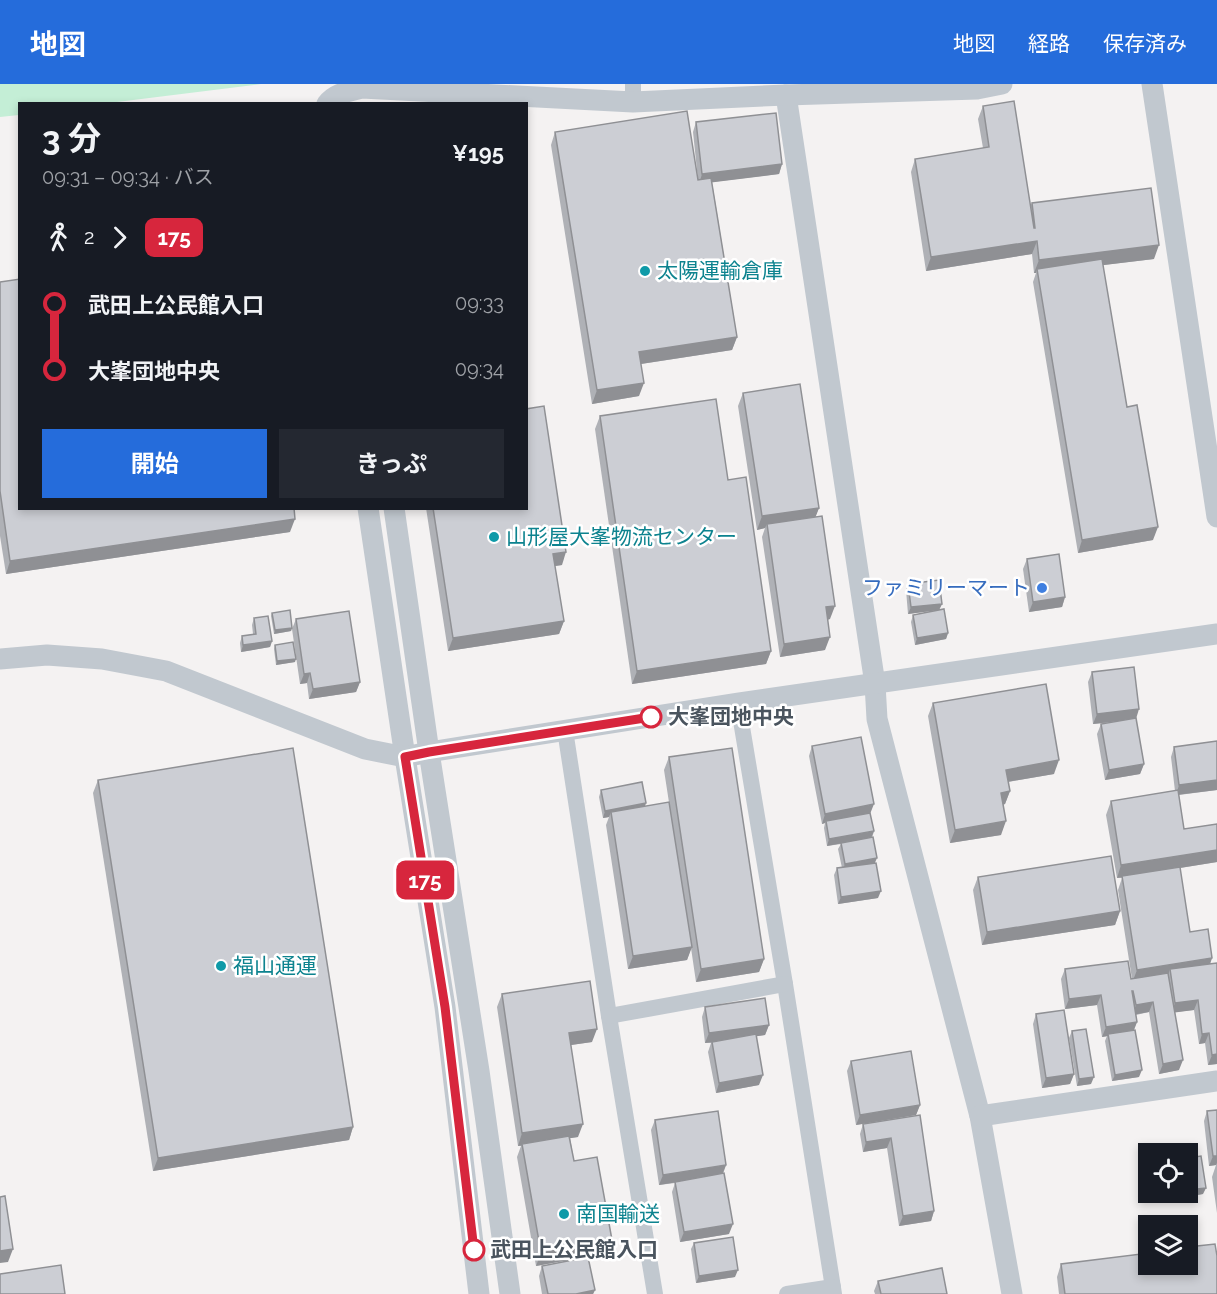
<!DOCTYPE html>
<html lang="ja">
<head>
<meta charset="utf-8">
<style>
  :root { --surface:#171b24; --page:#242831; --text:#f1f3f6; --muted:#9ea1a6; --accent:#256cdb }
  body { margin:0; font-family:Raleway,"Noto Sans JP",sans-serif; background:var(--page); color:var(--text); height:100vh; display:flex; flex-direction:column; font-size:22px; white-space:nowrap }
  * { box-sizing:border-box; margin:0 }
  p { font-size:20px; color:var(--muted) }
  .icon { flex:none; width:33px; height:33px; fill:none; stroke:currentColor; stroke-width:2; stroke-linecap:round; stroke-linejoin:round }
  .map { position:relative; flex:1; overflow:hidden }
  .side { position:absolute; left:18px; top:18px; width:510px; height:408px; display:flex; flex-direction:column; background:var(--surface); border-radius:0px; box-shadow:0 3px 9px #0003 }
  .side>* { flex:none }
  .badge { padding:0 12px; border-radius:9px; font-size:21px; line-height:39px }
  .buttons { position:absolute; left:1138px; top:1059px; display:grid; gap:12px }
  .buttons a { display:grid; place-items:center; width:60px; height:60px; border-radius:0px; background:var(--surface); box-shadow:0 3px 9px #0003; font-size:30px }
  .map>.badge { position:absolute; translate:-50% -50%; box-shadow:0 0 0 3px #fff }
  .legs { display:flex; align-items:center; gap:9px; height:66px; padding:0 24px; font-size:20px }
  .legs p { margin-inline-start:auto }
  .headline { display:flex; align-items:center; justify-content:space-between; height:102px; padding:0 24px }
  h1 { font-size:33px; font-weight:700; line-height:45px }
  .button { display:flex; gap:12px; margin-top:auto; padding:12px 24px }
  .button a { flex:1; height:69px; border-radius:0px; background:var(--accent); color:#fff; font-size:24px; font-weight:700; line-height:69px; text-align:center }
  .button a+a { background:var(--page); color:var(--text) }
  ul { padding:0 24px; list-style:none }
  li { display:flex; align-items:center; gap:21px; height:66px; font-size:22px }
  li i { display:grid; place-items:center; width:9px; height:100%; margin:0 8px; background:currentColor }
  li i::after { content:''; width:15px; height:15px; margin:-8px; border:4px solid; border-radius:50%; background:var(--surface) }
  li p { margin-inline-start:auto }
  li:first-child i { background:linear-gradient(#0000 50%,currentColor 0) }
  li:last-child i { background:linear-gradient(currentColor 50%,#0000 0) }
  header { display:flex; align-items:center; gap:36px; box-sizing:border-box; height:84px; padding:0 30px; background:var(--accent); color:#fff }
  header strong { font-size:28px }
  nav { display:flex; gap:33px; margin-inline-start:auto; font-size:21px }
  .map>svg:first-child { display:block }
  .green { fill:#c4eed6 }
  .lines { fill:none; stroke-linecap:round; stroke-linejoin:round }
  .minor { stroke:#c1c8cf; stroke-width:16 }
  .tertiary { stroke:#c1c8cf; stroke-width:21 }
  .wall { fill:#afb1b6 }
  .shaded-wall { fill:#8f9094 }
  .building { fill:#ccced4; stroke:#8f9094; stroke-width:1.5 }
  .line-1-casing { stroke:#fff; stroke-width:14 }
  .line-1 { stroke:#d7263d; stroke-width:9 }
  .culture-dot { fill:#0f9aa8; stroke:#fff; stroke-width:2 }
  .shop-dot { fill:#3f7fe0; stroke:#fff; stroke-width:2 }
  .stop-1-dot { fill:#fff; stroke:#d7263d; stroke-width:3 }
  .labels { text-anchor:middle; stroke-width:5; stroke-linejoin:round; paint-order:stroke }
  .culture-label { font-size:21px; fill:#0d838f; stroke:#fff; text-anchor:start }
  .shop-label { font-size:21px; fill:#366cbe; stroke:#fff; text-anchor:end }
  .stop-label { font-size:21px; font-weight:bold; fill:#4a545e; stroke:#fff; text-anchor:start }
</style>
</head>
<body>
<header>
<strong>地図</strong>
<nav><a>地図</a><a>経路</a><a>保存済み</a></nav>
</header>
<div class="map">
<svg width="1217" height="1210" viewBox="0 0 1217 1210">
  <rect width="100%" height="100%" fill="#f4f2f2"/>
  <path class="green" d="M0,0H261L109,19L20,20L19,31L0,33Z"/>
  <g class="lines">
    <g class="minor">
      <path d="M633,0V18"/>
      <path d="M738,619L785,900L834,1210"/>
      <path d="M565,646L609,932L655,1210"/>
      <path d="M609,932L785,900"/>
      <path d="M787,1210L833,1203"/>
    </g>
    <g class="tertiary">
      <path d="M1152,0L1217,433"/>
      <path d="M786,11L875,600L877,635L980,1032L1012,1210"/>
      <path d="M327,20C335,9 350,7 362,4L633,18L786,11L977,5L1002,0"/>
      <path d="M368,424L405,673L445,923L479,1210"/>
      <path d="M394,424L429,668L479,987L510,1210"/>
      <path d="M0,575L47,571L102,575L166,587L365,665L405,673L429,668L738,619L1217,550"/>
      <path d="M980,1032L1217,997"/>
    </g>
  </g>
  <g class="wall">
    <path d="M983,22L1030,122L1032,119L1154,175L1103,181L1127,323L1153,456L1078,469L1033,198L1036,189H1034L1032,170L926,187L911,88L915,75L983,64L978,35Z"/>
    <path d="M696,38L782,80L779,90L712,98L737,253L732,266L641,280L639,312L592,320L551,61L555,48L698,96L693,48Z"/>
    <path d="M0,198L290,448L6,490L0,452Z"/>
    <path d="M743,309L819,424L815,433L830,535L827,536L825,566L780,573L762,453L765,444L757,446L738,322Z"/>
    <path d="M600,332L728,396L771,567L766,580L632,600L595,345Z"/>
    <path d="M426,424H526L562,481L555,482L564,537L559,550L448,567Z"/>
    <path d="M1027,475L1065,513L1062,523L1029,528L1023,485Z"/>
    <path d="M908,500L942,520L939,526L948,549L946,555L915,561L911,538L913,531L938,526L908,530L906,506Z"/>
    <path d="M272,529L292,544L291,547L274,550L271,532Z"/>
    <path d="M254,534L272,557L270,563L241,568L240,559L242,552L253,550L252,541Z"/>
    <path d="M296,535L360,598L356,608L309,615L307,599L300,600L292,545Z"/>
    <path d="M275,561L295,578L276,581L274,565Z"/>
    <path d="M1092,588L1136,634L1144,680L1140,690L1105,696L1097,650L1101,640L1116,638L1093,640L1088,598Z"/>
    <path d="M933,619L1054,690L1008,698L1010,707L1005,720L1003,721L1001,751L950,759L928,632Z"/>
    <path d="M1217,657V706L1179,711L1184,745L1217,740V778L1180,784L1190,848L1212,874L1210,880L1217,879V980L1208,981L1205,959L1199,960L1194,926L1175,928L1179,986L1159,990L1149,928L1136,931L1137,938L1134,946L1139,993L1112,997L1105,957L1107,952L1102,953L1097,921L1065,925L1061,895L1065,885L1132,895L1118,806L1122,794H1117L1106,731L1111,717L1175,707L1171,673L1174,663Z"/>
    <path d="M812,662L870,730L874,747L872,754L875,779L878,814L838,820L834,791L837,784H842L838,765L841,760L827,762L824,744L825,739L822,740L809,672Z"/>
    <path d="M669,673L764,875L759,888L696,898L691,864L687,876L628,885L606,741L609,733L603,734L599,713L601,706L645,722L670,725L664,686Z"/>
    <path d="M98,696L353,1043L349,1056L153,1087L93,709Z"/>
    <path d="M978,793L1120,827L1115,841L982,861L973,806Z"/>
    <path d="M502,910L592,958L571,961L578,1053L570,1054L574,1077L607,1169L536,1182L517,1073L521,1062H518L497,923Z"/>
    <path d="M705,923L769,941L765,951L756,952L759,1001L716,1009L708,968L711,959H705L702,933Z"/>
    <path d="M1036,930L1074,990L1070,1000L1042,1004L1033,940Z"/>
    <path d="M1072,947L1091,1000L1077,1002L1069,954Z"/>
    <path d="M851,977L920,1021L916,1031L856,1041L847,987Z"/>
    <path d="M1217,1026V1129L1212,1093L1216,1081L1209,1082L1204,1037L1207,1027Z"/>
    <path d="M920,1031L934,1127L931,1137L899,1142L887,1064L863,1068L860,1050L863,1040Z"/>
    <path d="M655,1036L726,1081L723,1090L729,1150L680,1158L672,1108L675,1099L659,1101L651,1046Z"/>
    <path d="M1160,1108H1188L1203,1110L1161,1117Z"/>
    <path d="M694,1159L735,1193L696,1199L691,1165Z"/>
    <path d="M1061,1180L1217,1210H1059L1057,1193Z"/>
    <path d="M542,1182L595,1206L593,1210H542L539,1192Z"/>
    <path d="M878,1197L947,1210H875L874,1207Z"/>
  </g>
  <g class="shaded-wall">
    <path d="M782,80L779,90L699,100L702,90Z"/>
    <path d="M1037,157L1032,170L926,187L931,173Z"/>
    <path d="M1159,161L1154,175L1038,189L1037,185L1036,189H1034L1039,176Z"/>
    <path d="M737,253L732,266L634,281L639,268Z"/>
    <path d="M644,299L639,312L592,320L597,306Z"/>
    <path d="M819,424L814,437L767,440L765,444L757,446L762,432Z"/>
    <path d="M295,435L290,448L6,490L10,477Z"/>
    <path d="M1158,443L1153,456L1078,469L1082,456Z"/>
    <path d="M566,468L562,481L548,483L553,470Z"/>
    <path d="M1065,513L1062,523L1029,528L1033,518Z"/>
    <path d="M942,520L939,526L908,530L911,523Z"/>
    <path d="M835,522L830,535L821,537L826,523Z"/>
    <path d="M564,537L559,550L448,567L453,554Z"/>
    <path d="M292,544L291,547L274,550L275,546Z"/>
    <path d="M948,549L946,555L915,561L917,554Z"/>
    <path d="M830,553L825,566L780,573L784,560Z"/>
    <path d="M272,557L270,563L241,568L243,561Z"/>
    <path d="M771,567L766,580L632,600L637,587Z"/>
    <path d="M296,575L295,578L276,581L277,577Z"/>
    <path d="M310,589L307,599L300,600L304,590Z"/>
    <path d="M360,598L356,608L309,615L313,605Z"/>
    <path d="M1139,625L1136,635L1093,640L1097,630Z"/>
    <path d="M1059,676L1054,690L1001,699L1006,686Z"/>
    <path d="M1144,680L1140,690L1105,696L1109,686Z"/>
    <path d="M1217,696V706L1176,711L1179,701Z"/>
    <path d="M1010,707L1005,720L996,722L1001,709Z"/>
    <path d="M646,719L644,726L611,728L609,733L603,734L605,727Z"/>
    <path d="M874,720L870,730L826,737L825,739L822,740L825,730Z"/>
    <path d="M1006,737L1001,751L950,759L955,746Z"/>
    <path d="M874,747L871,754L827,762L829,755Z"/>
    <path d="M1217,766V778L1117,794L1121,781Z"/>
    <path d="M877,774L874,781L842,787L845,780Z"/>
    <path d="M881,807L878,814L838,820L841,813Z"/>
    <path d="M1120,827L1115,841L982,861L987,848Z"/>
    <path d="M692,863L687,876L628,885L633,872Z"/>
    <path d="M1212,874L1207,888L1170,885L1167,894L1132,899L1137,886Z"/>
    <path d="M764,875L759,888L696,898L701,885Z"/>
    <path d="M1101,911L1097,921L1065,925L1069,915Z"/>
    <path d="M1198,916L1194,926L1171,929L1175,919Z"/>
    <path d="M1153,918L1149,928L1132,931L1136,921Z"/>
    <path d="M1137,938L1133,948L1102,953L1106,943Z"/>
    <path d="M769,941L765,951L705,959L709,949Z"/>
    <path d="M597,945L592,958L564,962L569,949Z"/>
    <path d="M1209,949L1205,959L1199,960L1202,950Z"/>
    <path d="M1217,970V980L1208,981L1212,971Z"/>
    <path d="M1183,976L1179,986L1159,990L1163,980Z"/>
    <path d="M1142,986L1139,993L1112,997L1115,991Z"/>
    <path d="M1074,990L1070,1000L1042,1004L1046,994Z"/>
    <path d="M763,991L759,1001L716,1009L719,999Z"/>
    <path d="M1094,993L1091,1000L1077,1002L1079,995Z"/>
    <path d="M920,1021L916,1031L856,1041L860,1031Z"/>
    <path d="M583,1040L578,1053L518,1062L522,1049Z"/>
    <path d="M353,1043L349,1056L153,1087L158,1074Z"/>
    <path d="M891,1054L887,1064L863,1068L866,1058Z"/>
    <path d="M1213,1072H1217V1081V1079L1216,1081L1209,1082Z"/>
    <path d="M726,1081L722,1091L659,1101L663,1091Z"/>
    <path d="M1206,1104L1203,1110L1161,1117L1164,1110L1173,1108H1188V1106Z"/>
    <path d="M934,1127L931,1137L899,1142L903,1132Z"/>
    <path d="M733,1140L729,1150L680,1158L684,1148Z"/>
    <path d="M612,1156L607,1169L536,1182L541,1169Z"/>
    <path d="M13,1165L8,1178L0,1179V1167Z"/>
    <path d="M738,1186L735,1193L696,1199L699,1192Z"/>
    <path d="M595,1206L593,1210H576Z"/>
  </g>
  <g class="building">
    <path d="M1014,17L1034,144H1035L1032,119L1151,104L1159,161L1039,176L1037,157L931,173L915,75L989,63L983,22Z"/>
    <path d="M687,27L698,96L711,94L737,253L639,268L644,299L597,306L555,48Z"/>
    <path d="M776,29L782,80L702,90L696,38Z"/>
    <path d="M1102,175L1127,323L1137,321L1158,443L1082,456L1037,185Z"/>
    <path d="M20,195V424H294L295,435L10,477L0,407V198Z"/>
    <path d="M800,300L819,424L762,432L743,309Z"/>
    <path d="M716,315L728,396L746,393L771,567L637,587L600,332Z"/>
    <path d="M544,322L566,468L553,470L564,537L453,554L433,424H526V325Z"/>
    <path d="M822,432L835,522L826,523L830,553L784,560L767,440Z"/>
    <path d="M1059,470L1065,513L1033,518L1027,475Z"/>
    <path d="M939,496L942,520L911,523L908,500Z"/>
    <path d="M944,525L948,549L917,554L913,531Z"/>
    <path d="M290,526L292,544L275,546L272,529Z"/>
    <path d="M349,527L360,598L313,605L310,589L304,590L296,535Z"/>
    <path d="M268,532L272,557L243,561L242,552L256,550L254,534Z"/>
    <path d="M293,558L296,575L277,577L275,561Z"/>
    <path d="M1134,583L1139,625L1097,630L1092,588Z"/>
    <path d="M1046,600L1059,676L1006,686L1010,707L1001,709L1006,737L955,746L933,619Z"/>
    <path d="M1136,634L1144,680L1109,686L1101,640Z"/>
    <path d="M861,653L874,720L825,730L812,662Z"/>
    <path d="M1217,657V696L1179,701L1174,663Z"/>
    <path d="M293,664L353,1043L158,1074L98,696Z"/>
    <path d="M732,664L764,875L701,885L669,673Z"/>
    <path d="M642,698L646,719L605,727L601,706Z"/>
    <path d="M1178,706L1184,745L1217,740V766L1121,781L1111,717Z"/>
    <path d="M669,718L692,863L633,872L611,728Z"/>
    <path d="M870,729L874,747L829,755L826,737Z"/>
    <path d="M873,753L877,774L845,780L841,759Z"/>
    <path d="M1111,772L1120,827L987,848L978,793Z"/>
    <path d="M876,779L881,807L841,813L837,784Z"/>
    <path d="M1180,783L1190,848L1208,845L1212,874L1137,886L1122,792Z"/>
    <path d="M1128,877L1131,895L1168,889L1183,976L1163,980L1153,918L1136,921L1133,907H1132L1137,938L1106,943L1101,911L1069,915L1065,885Z"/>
    <path d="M1217,879V970L1212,971L1209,949L1202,950L1198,916L1175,919L1170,885Z"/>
    <path d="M590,897L597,945L569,949L583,1040L522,1049L502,910Z"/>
    <path d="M765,914L769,941L709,949L705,923Z"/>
    <path d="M1064,926L1074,990L1046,994L1036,930Z"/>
    <path d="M1086,945L1094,993L1079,995L1072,947Z"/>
    <path d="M1135,946L1142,986L1115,991L1108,950Z"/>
    <path d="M756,950L763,991L719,999L712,958Z"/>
    <path d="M911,967L920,1021L860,1031L851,977Z"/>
    <path d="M1217,1026V1072H1213L1207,1027Z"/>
    <path d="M718,1027L726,1081L663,1091L655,1036Z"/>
    <path d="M920,1031L934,1127L903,1132L891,1054L866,1058L863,1040Z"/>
    <path d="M569,1052L574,1077L597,1073L612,1156L541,1169L522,1060Z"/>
    <path d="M1201,1072L1206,1104L1188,1106V1074Z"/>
    <path d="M724,1089L733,1140L684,1148L675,1098Z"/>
    <path d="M5,1112L13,1165L0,1167V1113Z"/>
    <path d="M733,1153L738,1186L699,1192L694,1159Z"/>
    <path d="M1215,1160L1217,1172V1210H1065L1061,1180L1149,1169V1180H1188V1163Z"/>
    <path d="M588,1173L595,1206L576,1210H548L542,1182Z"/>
    <path d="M61,1181L65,1210H0V1190Z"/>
    <path d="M942,1184L947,1210H881L878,1197Z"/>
  </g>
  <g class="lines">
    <g class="line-1-casing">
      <path id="line-1" d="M474,1166L445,923L405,673L429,668L651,633"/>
    </g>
    <use href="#line-1" class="line-1"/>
  </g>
  <g class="culture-dot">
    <circle cx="645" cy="187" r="6"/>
    <circle cx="494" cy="453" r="6"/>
    <circle cx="221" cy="882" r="6"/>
    <circle cx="564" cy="1130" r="6"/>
  </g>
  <circle class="shop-dot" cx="1042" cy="504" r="6"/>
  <g class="stop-1-dot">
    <circle cx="651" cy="633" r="10"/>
    <circle cx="474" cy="1166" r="10"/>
  </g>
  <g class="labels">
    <g class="culture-label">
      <text x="657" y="194">太陽運輸倉庫</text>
      <text x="506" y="460">山形屋大峯物流センター</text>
      <text x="233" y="889">福山通運</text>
      <text x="576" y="1137">南国輸送</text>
    </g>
    <g class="shop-label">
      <text x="1030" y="511">ファミリーマート</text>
    </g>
    <g class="stop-label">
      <text x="668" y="640">大峯団地中央</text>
      <text x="490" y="1173">武田上公民館入口</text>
    </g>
  </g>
</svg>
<div class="buttons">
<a><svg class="icon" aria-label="locate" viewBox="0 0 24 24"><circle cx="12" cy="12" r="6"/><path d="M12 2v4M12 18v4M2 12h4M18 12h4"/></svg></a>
<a><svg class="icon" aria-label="layers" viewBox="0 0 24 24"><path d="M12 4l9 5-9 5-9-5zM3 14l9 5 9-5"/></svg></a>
</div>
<b class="badge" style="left:425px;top:796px;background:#d7263d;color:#fff">175</b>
<section class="side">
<div class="headline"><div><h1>3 分</h1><p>09:31 – 09:34 · バス</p></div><b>¥195</b></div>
<div class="legs"><svg class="icon" aria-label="walk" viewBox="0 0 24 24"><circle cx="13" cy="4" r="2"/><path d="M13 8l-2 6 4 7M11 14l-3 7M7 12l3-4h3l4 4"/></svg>2<svg class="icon" aria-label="forward" viewBox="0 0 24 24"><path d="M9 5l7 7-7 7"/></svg><b class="badge" style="background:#d7263d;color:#fff">175</b></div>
<ul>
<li><i style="color:#d7263d"></i><b>武田上公民館入口</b><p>09:33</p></li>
<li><i style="color:#d7263d"></i><b>大峯団地中央</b><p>09:34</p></li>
</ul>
<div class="button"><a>開始</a><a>きっぷ</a></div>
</section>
</div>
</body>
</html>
